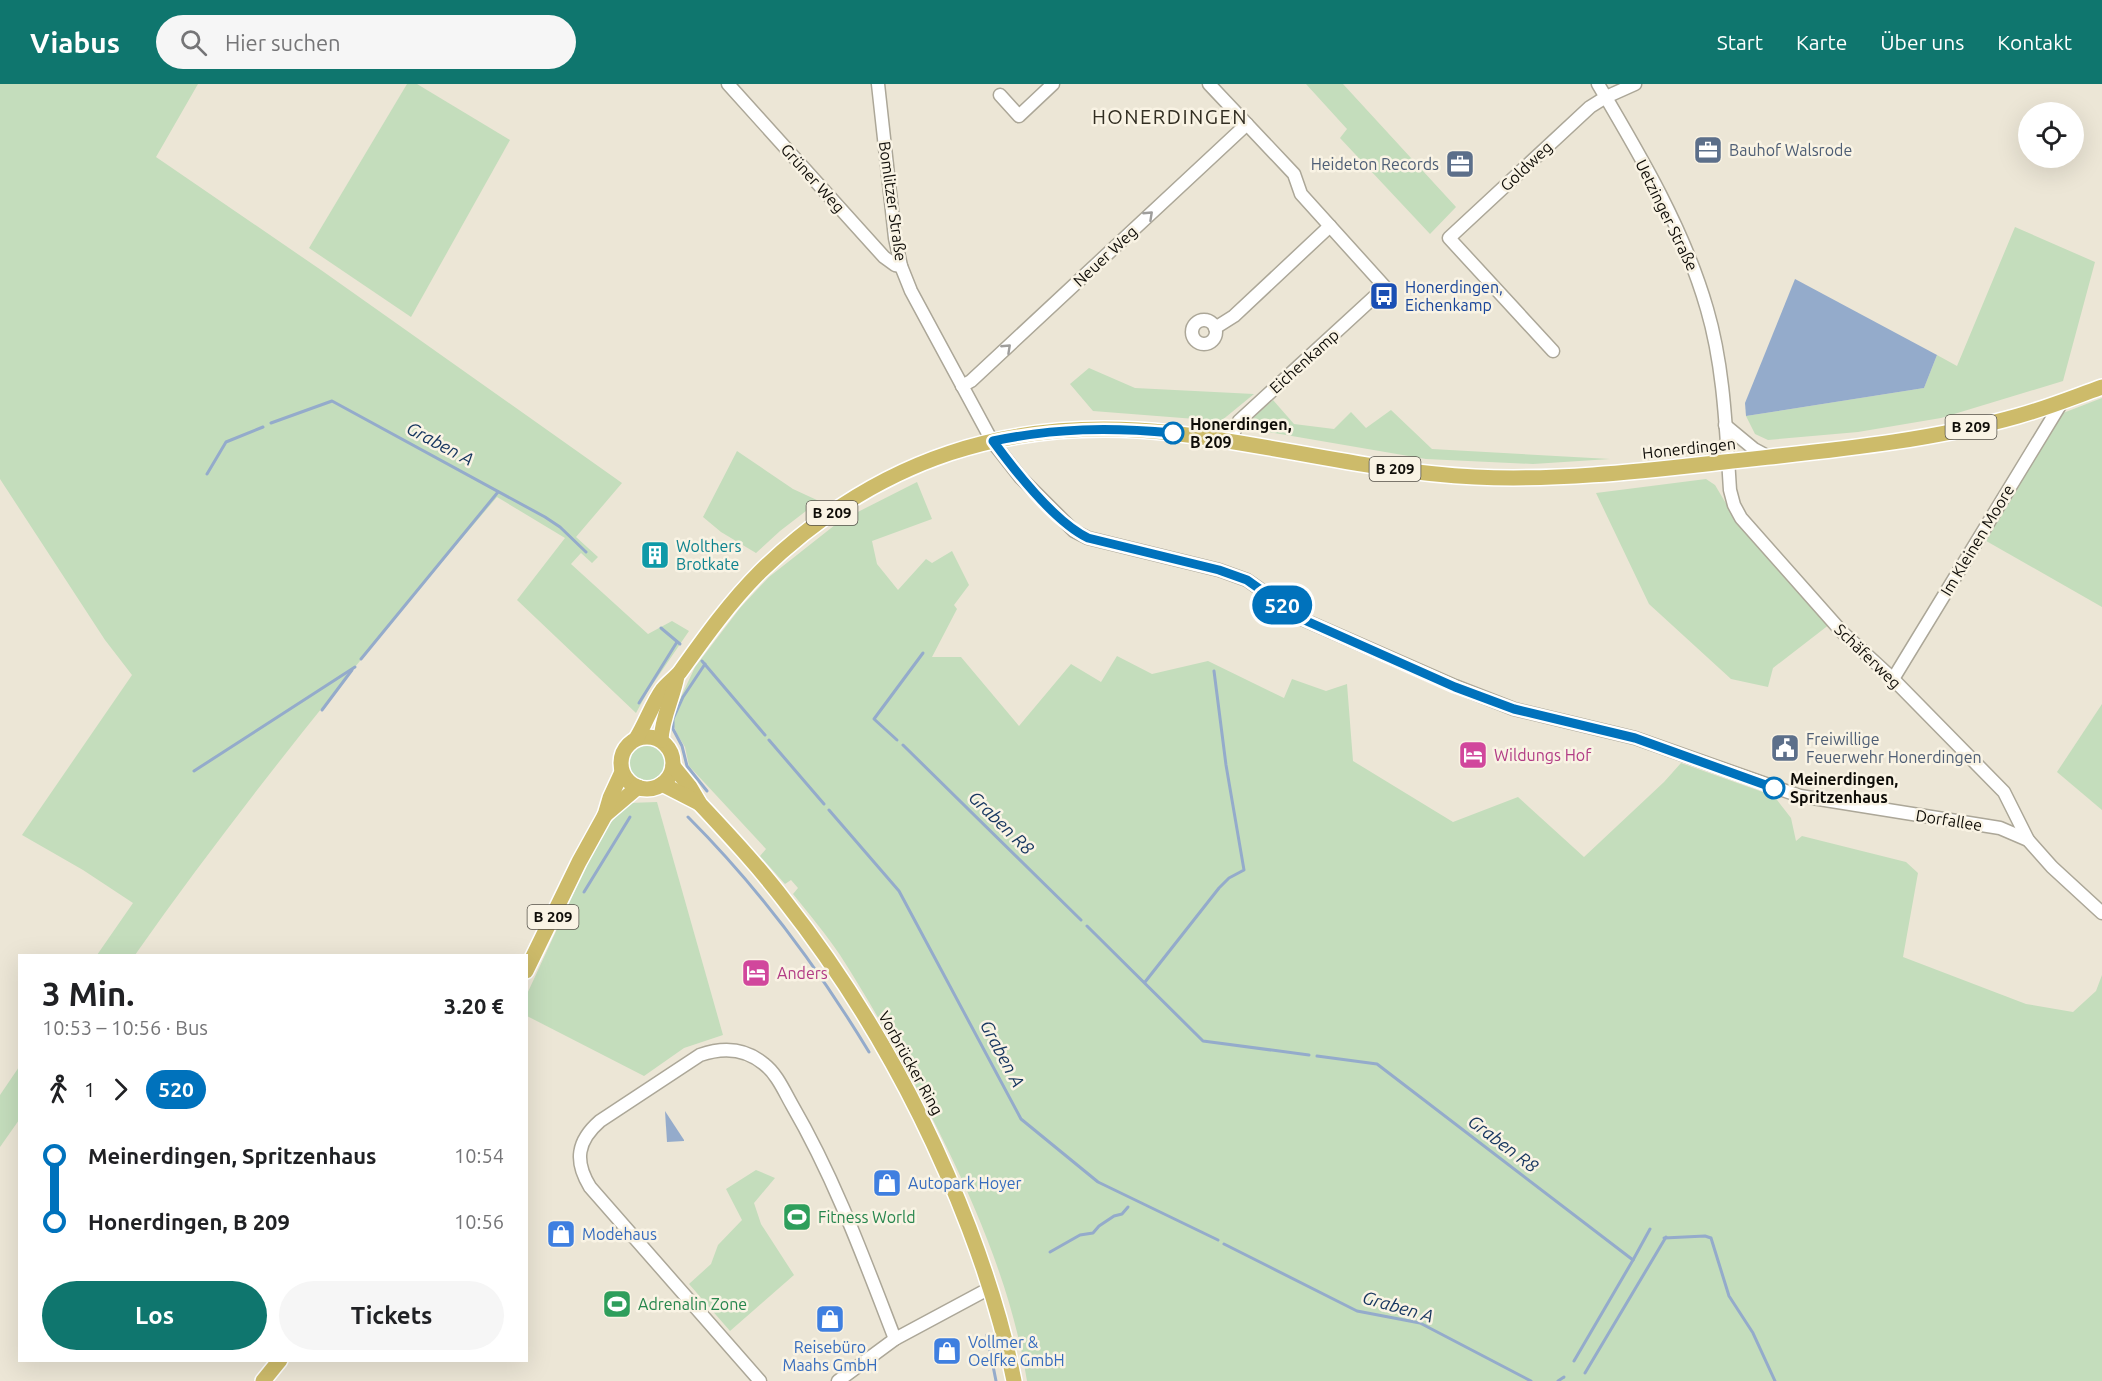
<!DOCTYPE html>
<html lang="de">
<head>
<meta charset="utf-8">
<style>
  :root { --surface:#fff; --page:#f6f6f6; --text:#202124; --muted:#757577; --accent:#0f766e }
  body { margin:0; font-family:Ubuntu,sans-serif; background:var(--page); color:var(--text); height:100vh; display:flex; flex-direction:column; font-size:22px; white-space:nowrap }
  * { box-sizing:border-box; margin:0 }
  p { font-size:20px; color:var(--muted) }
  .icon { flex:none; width:33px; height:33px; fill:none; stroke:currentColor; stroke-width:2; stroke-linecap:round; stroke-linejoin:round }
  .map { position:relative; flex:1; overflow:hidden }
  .details { position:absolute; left:18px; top:870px; width:510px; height:408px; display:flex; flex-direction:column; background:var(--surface); border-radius:0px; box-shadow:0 6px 24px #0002 }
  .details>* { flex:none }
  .badge { padding:0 12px; border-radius:20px; font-size:21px; line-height:39px }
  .tools { position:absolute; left:2018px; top:18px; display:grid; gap:12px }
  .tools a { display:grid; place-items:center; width:66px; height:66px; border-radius:50%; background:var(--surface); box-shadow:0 6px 24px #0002; font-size:30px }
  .map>.badge { position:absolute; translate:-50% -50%; box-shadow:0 0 0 3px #fff }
  .legs { display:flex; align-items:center; gap:9px; height:66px; padding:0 24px; font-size:20px }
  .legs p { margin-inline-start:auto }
  .overview { display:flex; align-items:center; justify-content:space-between; height:102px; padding:0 24px }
  h1 { font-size:33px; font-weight:700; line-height:45px }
  .button { display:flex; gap:12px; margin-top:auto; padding:12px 24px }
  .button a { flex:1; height:69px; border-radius:36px; background:var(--accent); color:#fff; font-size:24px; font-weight:700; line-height:69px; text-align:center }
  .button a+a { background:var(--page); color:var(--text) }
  ul { padding:0 24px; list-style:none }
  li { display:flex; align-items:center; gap:21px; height:66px; font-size:22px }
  li i { display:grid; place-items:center; width:9px; height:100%; margin:0 8px; background:currentColor }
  li i::after { content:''; width:15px; height:15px; margin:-8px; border:4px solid; border-radius:50%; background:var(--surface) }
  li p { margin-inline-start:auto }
  li:first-child i { background:linear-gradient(#0000 50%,currentColor 0) }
  li:last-child i { background:linear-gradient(currentColor 50%,#0000 0) }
  header { display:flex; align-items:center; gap:36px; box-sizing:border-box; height:84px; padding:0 30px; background:var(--accent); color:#fff }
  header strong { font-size:28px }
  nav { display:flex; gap:33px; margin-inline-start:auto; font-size:21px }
  .search { width:420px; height:54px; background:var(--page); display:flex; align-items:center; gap:15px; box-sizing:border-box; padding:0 21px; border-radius:33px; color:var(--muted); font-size:22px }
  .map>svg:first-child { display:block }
  .green { fill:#c4ddbc }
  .water { fill:#94abcb }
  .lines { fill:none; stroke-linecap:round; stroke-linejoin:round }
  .stream { stroke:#94abcb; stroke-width:3 }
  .minor-casing { stroke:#aca798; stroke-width:15 }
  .major-casing { stroke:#fff; stroke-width:18 }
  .minor { stroke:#fff; stroke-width:12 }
  .major { stroke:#cdbb6a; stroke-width:15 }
  .oneway { stroke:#9f9e9c }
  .line-1-casing { stroke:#fff; stroke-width:14 }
  .line-1 { stroke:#0072bc; stroke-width:9 }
  .stop-1-dot { fill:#fff; stroke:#0072bc; stroke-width:3 }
  .labels { text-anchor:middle; stroke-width:5; stroke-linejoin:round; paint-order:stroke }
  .shield { fill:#f9f3e4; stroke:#55524a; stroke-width:1.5 }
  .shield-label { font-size:15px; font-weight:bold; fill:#0f0d08 }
  .service-label { font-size:16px; fill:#4e5e75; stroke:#f9f3e4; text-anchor:start }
  .street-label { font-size:16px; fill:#0f0d08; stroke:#f9f3e4 }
  .transit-label { font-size:16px; fill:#164399; stroke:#f9f3e4; text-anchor:start }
  .stop-label { font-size:16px; font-weight:bold; fill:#0f0d08; stroke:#f9f3e4; text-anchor:start }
  .culture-label { font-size:16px; fill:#0d838f; stroke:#f9f3e4; text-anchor:start }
  .hotel-label { font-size:16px; fill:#b23c85; stroke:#f9f3e4; text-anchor:start }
  .shop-label { font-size:16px; fill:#366cbe; stroke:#f9f3e4; text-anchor:start }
  .leisure-label { font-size:16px; fill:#27864d; stroke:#f9f3e4; text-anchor:start }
  .water-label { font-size:18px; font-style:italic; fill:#15355f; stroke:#f9f3e4 }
  .quarter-label { font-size:20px; letter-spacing:1.5px; fill:#322e22; stroke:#f9f3e4 }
</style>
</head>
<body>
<header>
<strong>Viabus</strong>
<div class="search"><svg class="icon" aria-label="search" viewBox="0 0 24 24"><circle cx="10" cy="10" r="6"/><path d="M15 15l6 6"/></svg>Hier suchen</div>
<nav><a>Start</a><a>Karte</a><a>Über uns</a><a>Kontakt</a></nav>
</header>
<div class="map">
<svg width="2102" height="1297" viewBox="0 0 2102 1297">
  <rect width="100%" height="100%" fill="#ece6d6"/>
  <g class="green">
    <path d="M0,0H198L156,73L321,186L622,399L576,453L598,473L592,479L581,469L571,480L648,550L672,537L689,547L648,607L636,629L517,516L565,454L497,413C371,561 247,712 135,871H97L133,819L83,786L22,751L132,591L105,556L0,395Z"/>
    <path d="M407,0H417L510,56L411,233L309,164Z"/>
    <path d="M1306,0H1343L1456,123L1430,150L1340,54L1347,45Z"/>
    <path d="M2015,143L2095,178L2063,297L1941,334L1858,348L1768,356L1755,350L1746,332L1924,304L1937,271L1957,282Z"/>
    <path d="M1089,284L1135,304L1254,310L1221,337L1093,327L1070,300Z"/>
    <path d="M2102,314V523L1981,454L2063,329Z"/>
    <path d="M1273,316L1294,340L1334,345L1351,328L1366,344L1391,326L1432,365L1610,375L1533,380L1426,375L1251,345L1253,334Z"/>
    <path d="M737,367L793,405L819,417L780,447L756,469L721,448L703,433Z"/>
    <path d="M1706,395L1715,401L1737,438L1830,540L1773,584L1768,603L1731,595L1649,520L1596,409Z"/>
    <path d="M917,398L932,435L872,457L877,480L898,506L926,475L932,479L952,467L969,501L954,521L957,525L932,573H961L1019,642L1071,580L1101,598L1117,572L1152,590L1208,577L1284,614L1292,595L1326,607L1347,600L1353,677L1453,738L1518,713L1584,773L1664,698L1681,679L1774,712L1791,734L1796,757L1802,752L1906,778L1918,789L1903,873L2026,920L2073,928L2096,907L2102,891V1297H1027C1014,1215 982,1136 946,1062C914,996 879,932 840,871C826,850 809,830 793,810L798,804L791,796L785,800L760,772L766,765L689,682L685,663L677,650L673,640V630L695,583L740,524L769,493L840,437Z"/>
    <path d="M2102,620V726L2057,688Z"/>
    <circle cx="647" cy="678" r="21"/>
    <path d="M657,718L723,951L684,964L644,992L527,932V910L587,780L608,742L628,719Z"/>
    <path d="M19,983V1036L0,1063V1011Z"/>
    <path d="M756,1086L775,1094L754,1119L761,1140L794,1191L730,1247L689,1200L711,1180L718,1161L742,1136L726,1105Z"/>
  </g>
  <g class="water">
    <path d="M1795,195L1937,271L1924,304L1746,332L1745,319Z"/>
    <path d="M665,1027L684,1056V1057L667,1058Z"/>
  </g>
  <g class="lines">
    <g class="stream">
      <path d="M271,339L332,317L545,433L560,443L586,468"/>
      <path d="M207,390L226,358L263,343"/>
      <path d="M661,544L680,560"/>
      <path d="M361,575L498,408"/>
      <path d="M702,577L765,651"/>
      <path d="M705,580L683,613L673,635V645L682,662L687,682L707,707"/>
      <path d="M639,619L677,558"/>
      <path d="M322,626L352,586"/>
      <path d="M769,656L824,720"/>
      <path d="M897,656L874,635L923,569"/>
      <path d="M903,661L1081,836"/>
      <path d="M194,687L355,583"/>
      <path d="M829,726L899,807L1021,1035L1098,1098L1218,1156"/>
      <path d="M688,733C759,804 817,882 869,968"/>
      <path d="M584,808L630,733"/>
      <path d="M1087,842L1203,957L1309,971"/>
      <path d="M1145,898L1219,804L1229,794L1244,786L1226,681L1214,587"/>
      <path d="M1317,972L1377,980L1633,1176L1650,1145"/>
      <path d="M1664,1154L1705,1152L1711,1154L1729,1212L1753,1249L1775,1297"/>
      <path d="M1224,1160L1357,1227L1420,1239L1531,1297"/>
      <path d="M1050,1168L1080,1151L1093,1149L1099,1142L1114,1132L1122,1130L1128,1123"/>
      <path d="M987,1251L996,1297"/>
      <path d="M1574,1277L1633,1176"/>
      <path d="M1585,1289L1666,1153"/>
      <path d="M1558,1297L1564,1293"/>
    </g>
    <g class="minor-casing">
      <g id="minor">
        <path d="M728,0L884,173L895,181L901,182"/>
        <path d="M878,0L895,154L901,182L911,207L992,357L1021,394L1074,447L1088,454L1219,486L1247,496L1302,535L1455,602L1514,625L1635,654L1800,712L2000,744L2028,756L2052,783L2102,829"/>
        <path d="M1209,0L1294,90L1301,110L1385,203L1239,337L1234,348L1232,358"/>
        <path d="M1598,0C1640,71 1684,145 1707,225C1724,283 1726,346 1730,406L1734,421L1741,434L1842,548L1893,595L2004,708L2028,756"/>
        <path d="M1000,11L1019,32L1053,0"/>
        <circle cx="1204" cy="248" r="12"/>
        <path d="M1215,244L1234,232L1330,142"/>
        <path d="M1553,267L1449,154L1590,23L1606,13L1635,0"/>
        <path d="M962,302L971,297L1247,40"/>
        <path d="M1725,341L1754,365L1769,373"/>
        <path d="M1893,595L2062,318"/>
        <path d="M760,1297L590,1103C574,1077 577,1057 600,1037L700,971C723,963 745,964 764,980C777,990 784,1007 792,1021C835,1095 864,1175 895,1255"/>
        <path d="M838,1297L895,1255L990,1204"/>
      </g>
    </g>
    <g class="major-casing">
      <g id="major">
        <circle cx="647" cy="679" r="26"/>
        <path d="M636,655C646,639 652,620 663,605C668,599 675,594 680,588C705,553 730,518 760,488C877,374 1012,331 1172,349C1274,361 1373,388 1475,393C1558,397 1642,387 1724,378C1822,367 1923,359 2018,332C2047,324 2074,313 2102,303"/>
        <path d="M661,656C662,633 673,614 677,592"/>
        <path d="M673,682L690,703L700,720C729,751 758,782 784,816C862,915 924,1026 969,1144C988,1194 1004,1245 1014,1297"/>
        <path d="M662,700L699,719"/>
        <path d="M605,731L638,703"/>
        <path d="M526,887L579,778L605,731L610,714L622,688"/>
        <path d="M263,1297L280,1276"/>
      </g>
    </g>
    <use href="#minor" class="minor"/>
    <use href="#major" class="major"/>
  </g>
  <defs><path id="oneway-chevron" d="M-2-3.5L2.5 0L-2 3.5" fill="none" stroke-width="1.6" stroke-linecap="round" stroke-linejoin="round" transform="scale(1.5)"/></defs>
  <g class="oneway">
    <use href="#oneway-chevron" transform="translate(1149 131) rotate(-43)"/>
    <use href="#oneway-chevron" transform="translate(1007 264) rotate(-43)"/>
  </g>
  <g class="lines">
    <g class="line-1-casing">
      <path id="line-1" d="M1173,349C1109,343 1056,344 993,357C1015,387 1055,438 1088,454L1219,486L1247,496L1302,535L1455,603L1514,625L1635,654L1774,704"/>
    </g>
    <use href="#line-1" class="line-1"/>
  </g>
  <defs>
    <g id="office-square" transform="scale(1.5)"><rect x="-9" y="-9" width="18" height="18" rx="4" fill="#5c6f8a" stroke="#f9f3e4"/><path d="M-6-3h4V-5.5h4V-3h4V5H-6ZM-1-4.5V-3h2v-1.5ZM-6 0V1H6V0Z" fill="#fff"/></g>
    <g id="bus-square" transform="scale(1.5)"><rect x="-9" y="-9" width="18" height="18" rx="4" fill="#1a4fb4" stroke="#f9f3e4"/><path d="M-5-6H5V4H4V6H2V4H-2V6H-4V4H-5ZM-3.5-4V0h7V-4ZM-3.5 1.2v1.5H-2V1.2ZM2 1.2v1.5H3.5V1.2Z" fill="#fff"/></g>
    <g id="building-square" transform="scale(1.5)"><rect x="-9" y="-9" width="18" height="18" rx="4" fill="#0f9aa8" stroke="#f9f3e4"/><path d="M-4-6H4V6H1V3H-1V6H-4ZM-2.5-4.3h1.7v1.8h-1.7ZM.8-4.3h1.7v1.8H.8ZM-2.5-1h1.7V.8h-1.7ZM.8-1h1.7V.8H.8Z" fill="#fff"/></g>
    <g id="civic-square" transform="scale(1.5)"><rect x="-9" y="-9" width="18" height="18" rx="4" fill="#5c6f8a" stroke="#f9f3e4"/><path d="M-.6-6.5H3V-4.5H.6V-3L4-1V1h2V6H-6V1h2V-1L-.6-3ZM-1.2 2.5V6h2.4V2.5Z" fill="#fff"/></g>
    <g id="hotel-square" transform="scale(1.5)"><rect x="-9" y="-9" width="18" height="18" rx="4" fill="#d1479c" stroke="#f9f3e4"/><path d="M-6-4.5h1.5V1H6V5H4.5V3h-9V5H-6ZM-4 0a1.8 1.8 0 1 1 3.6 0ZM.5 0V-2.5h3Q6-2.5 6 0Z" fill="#fff"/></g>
    <g id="shop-square" transform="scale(1.5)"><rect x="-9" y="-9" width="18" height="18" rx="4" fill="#3f7fe0" stroke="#f9f3e4"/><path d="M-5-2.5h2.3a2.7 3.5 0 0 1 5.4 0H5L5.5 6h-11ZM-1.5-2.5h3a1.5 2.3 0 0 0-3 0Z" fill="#fff"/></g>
    <g id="stadium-square" transform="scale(1.5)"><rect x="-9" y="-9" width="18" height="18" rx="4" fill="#2e9e5b" stroke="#f9f3e4"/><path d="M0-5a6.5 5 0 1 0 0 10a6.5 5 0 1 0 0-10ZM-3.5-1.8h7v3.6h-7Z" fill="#fff"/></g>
  </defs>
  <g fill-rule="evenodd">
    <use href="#office-square" x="1708" y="66"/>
    <use href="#office-square" x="1460" y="80"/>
    <use href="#bus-square" x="1384" y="212"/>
    <use href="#building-square" x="655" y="471"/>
    <use href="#civic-square" x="1785" y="664"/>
    <use href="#hotel-square" x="1473" y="671"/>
    <use href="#hotel-square" x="756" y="889"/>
    <use href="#shop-square" x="887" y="1099"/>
    <use href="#stadium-square" x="797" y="1133"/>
    <use href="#shop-square" x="561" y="1150"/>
    <use href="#stadium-square" x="617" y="1220"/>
    <use href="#shop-square" x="830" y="1235"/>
    <use href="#shop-square" x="947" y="1267"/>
  </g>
  <g class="stop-1-dot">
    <circle cx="1173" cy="349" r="10"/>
    <circle cx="1774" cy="704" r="10"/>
  </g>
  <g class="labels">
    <g class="shield">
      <rect x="1945.5" y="331" width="51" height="24" rx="4.5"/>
      <rect x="1369.5" y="373" width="51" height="24" rx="4.5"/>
      <rect x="806.5" y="417" width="51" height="24" rx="4.5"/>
      <rect x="527.5" y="821" width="51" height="24" rx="4.5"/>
    </g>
    <g class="shield-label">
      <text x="1971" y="348">B 209</text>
      <text x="1395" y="390">B 209</text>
      <text x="832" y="434">B 209</text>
      <text x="553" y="838">B 209</text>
    </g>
    <g class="service-label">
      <text x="1729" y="72">Bauhof Walsrode</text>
      <text x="1439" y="86" text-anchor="end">Heideton Records</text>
      <text x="1806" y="661">Freiwillige<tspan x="1806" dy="18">Feuerwehr Honerdingen</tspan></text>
    </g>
    <g class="street-label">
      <text transform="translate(1526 82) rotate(-43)" y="6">Goldweg</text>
      <text transform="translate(813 94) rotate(48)" y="6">Grüner Weg</text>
      <text transform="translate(893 117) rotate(82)" y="6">Bomlitzer Straße</text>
      <text transform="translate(1667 131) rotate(64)" y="6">Uetzinger Straße</text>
      <text transform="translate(1105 172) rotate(-43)" y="6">Neuer Weg</text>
      <text transform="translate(1304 277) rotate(-42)" y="6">Eichenkamp</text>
      <text transform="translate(1689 364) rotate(-6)" y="6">Honerdingen</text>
      <text transform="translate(1977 456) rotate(-59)" y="6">Im Kleinen Moore</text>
      <text transform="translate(1868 572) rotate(44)" y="6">Schäferweg</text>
      <text transform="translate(1949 736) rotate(9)" y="6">Dorfallee</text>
      <text transform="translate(911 979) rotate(61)" y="6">Vorbrücker Ring</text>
    </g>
    <g class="transit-label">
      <text x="1405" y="209">Honerdingen,<tspan x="1405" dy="18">Eichenkamp</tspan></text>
    </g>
    <g class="stop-label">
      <text x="1190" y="346">Honerdingen,<tspan x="1190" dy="18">B 209</tspan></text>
      <text x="1790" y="701">Meinerdingen,<tspan x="1790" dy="18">Spritzenhaus</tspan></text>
    </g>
    <g class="culture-label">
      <text x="676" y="468">Wolthers<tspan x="676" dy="18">Brotkate</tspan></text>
    </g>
    <g class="hotel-label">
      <text x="1494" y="677">Wildungs Hof</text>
      <text x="777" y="895">Anders</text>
    </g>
    <g class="shop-label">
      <text x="908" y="1105">Autopark Hoyer</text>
      <text x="582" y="1156">Modehaus</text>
      <text x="968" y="1264">Vollmer &amp;<tspan x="968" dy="18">Oelfke GmbH</tspan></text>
      <text x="830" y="1269" text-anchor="middle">Reisebüro<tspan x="830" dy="18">Maahs GmbH</tspan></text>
    </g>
    <g class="leisure-label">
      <text x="818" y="1139">Fitness World</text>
      <text x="638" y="1226">Adrenalin Zone</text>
    </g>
    <g class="water-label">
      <text transform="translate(440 360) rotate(28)" y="6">Graben A</text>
      <text transform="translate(1001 739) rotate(44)" y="6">Graben R8</text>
      <text transform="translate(1002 970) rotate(62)" y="6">Graben A</text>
      <text transform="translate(1503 1060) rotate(37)" y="6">Graben R8</text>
      <text transform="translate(1398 1223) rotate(16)" y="6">Graben A</text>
    </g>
    <g class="quarter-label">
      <text x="1170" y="40">HONERDINGEN</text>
    </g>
  </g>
</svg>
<div class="tools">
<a><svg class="icon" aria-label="locate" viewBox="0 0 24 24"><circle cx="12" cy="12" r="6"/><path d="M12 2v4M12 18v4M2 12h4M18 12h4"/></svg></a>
</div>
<b class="badge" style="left:1282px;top:521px;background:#0072bc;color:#fff">520</b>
<section class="details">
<div class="overview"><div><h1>3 Min.</h1><p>10:53 – 10:56 · Bus</p></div><b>3.20 €</b></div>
<div class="legs"><svg class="icon" aria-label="walk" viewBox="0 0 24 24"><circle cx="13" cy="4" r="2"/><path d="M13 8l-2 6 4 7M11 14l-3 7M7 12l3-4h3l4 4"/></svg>1<svg class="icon" aria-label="forward" viewBox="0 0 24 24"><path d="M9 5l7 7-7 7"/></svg><b class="badge" style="background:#0072bc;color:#fff">520</b></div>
<ul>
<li><i style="color:#0072bc"></i><b>Meinerdingen, Spritzenhaus</b><p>10:54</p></li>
<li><i style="color:#0072bc"></i><b>Honerdingen, B 209</b><p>10:56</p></li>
</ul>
<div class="button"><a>Los</a><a>Tickets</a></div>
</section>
</div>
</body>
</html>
